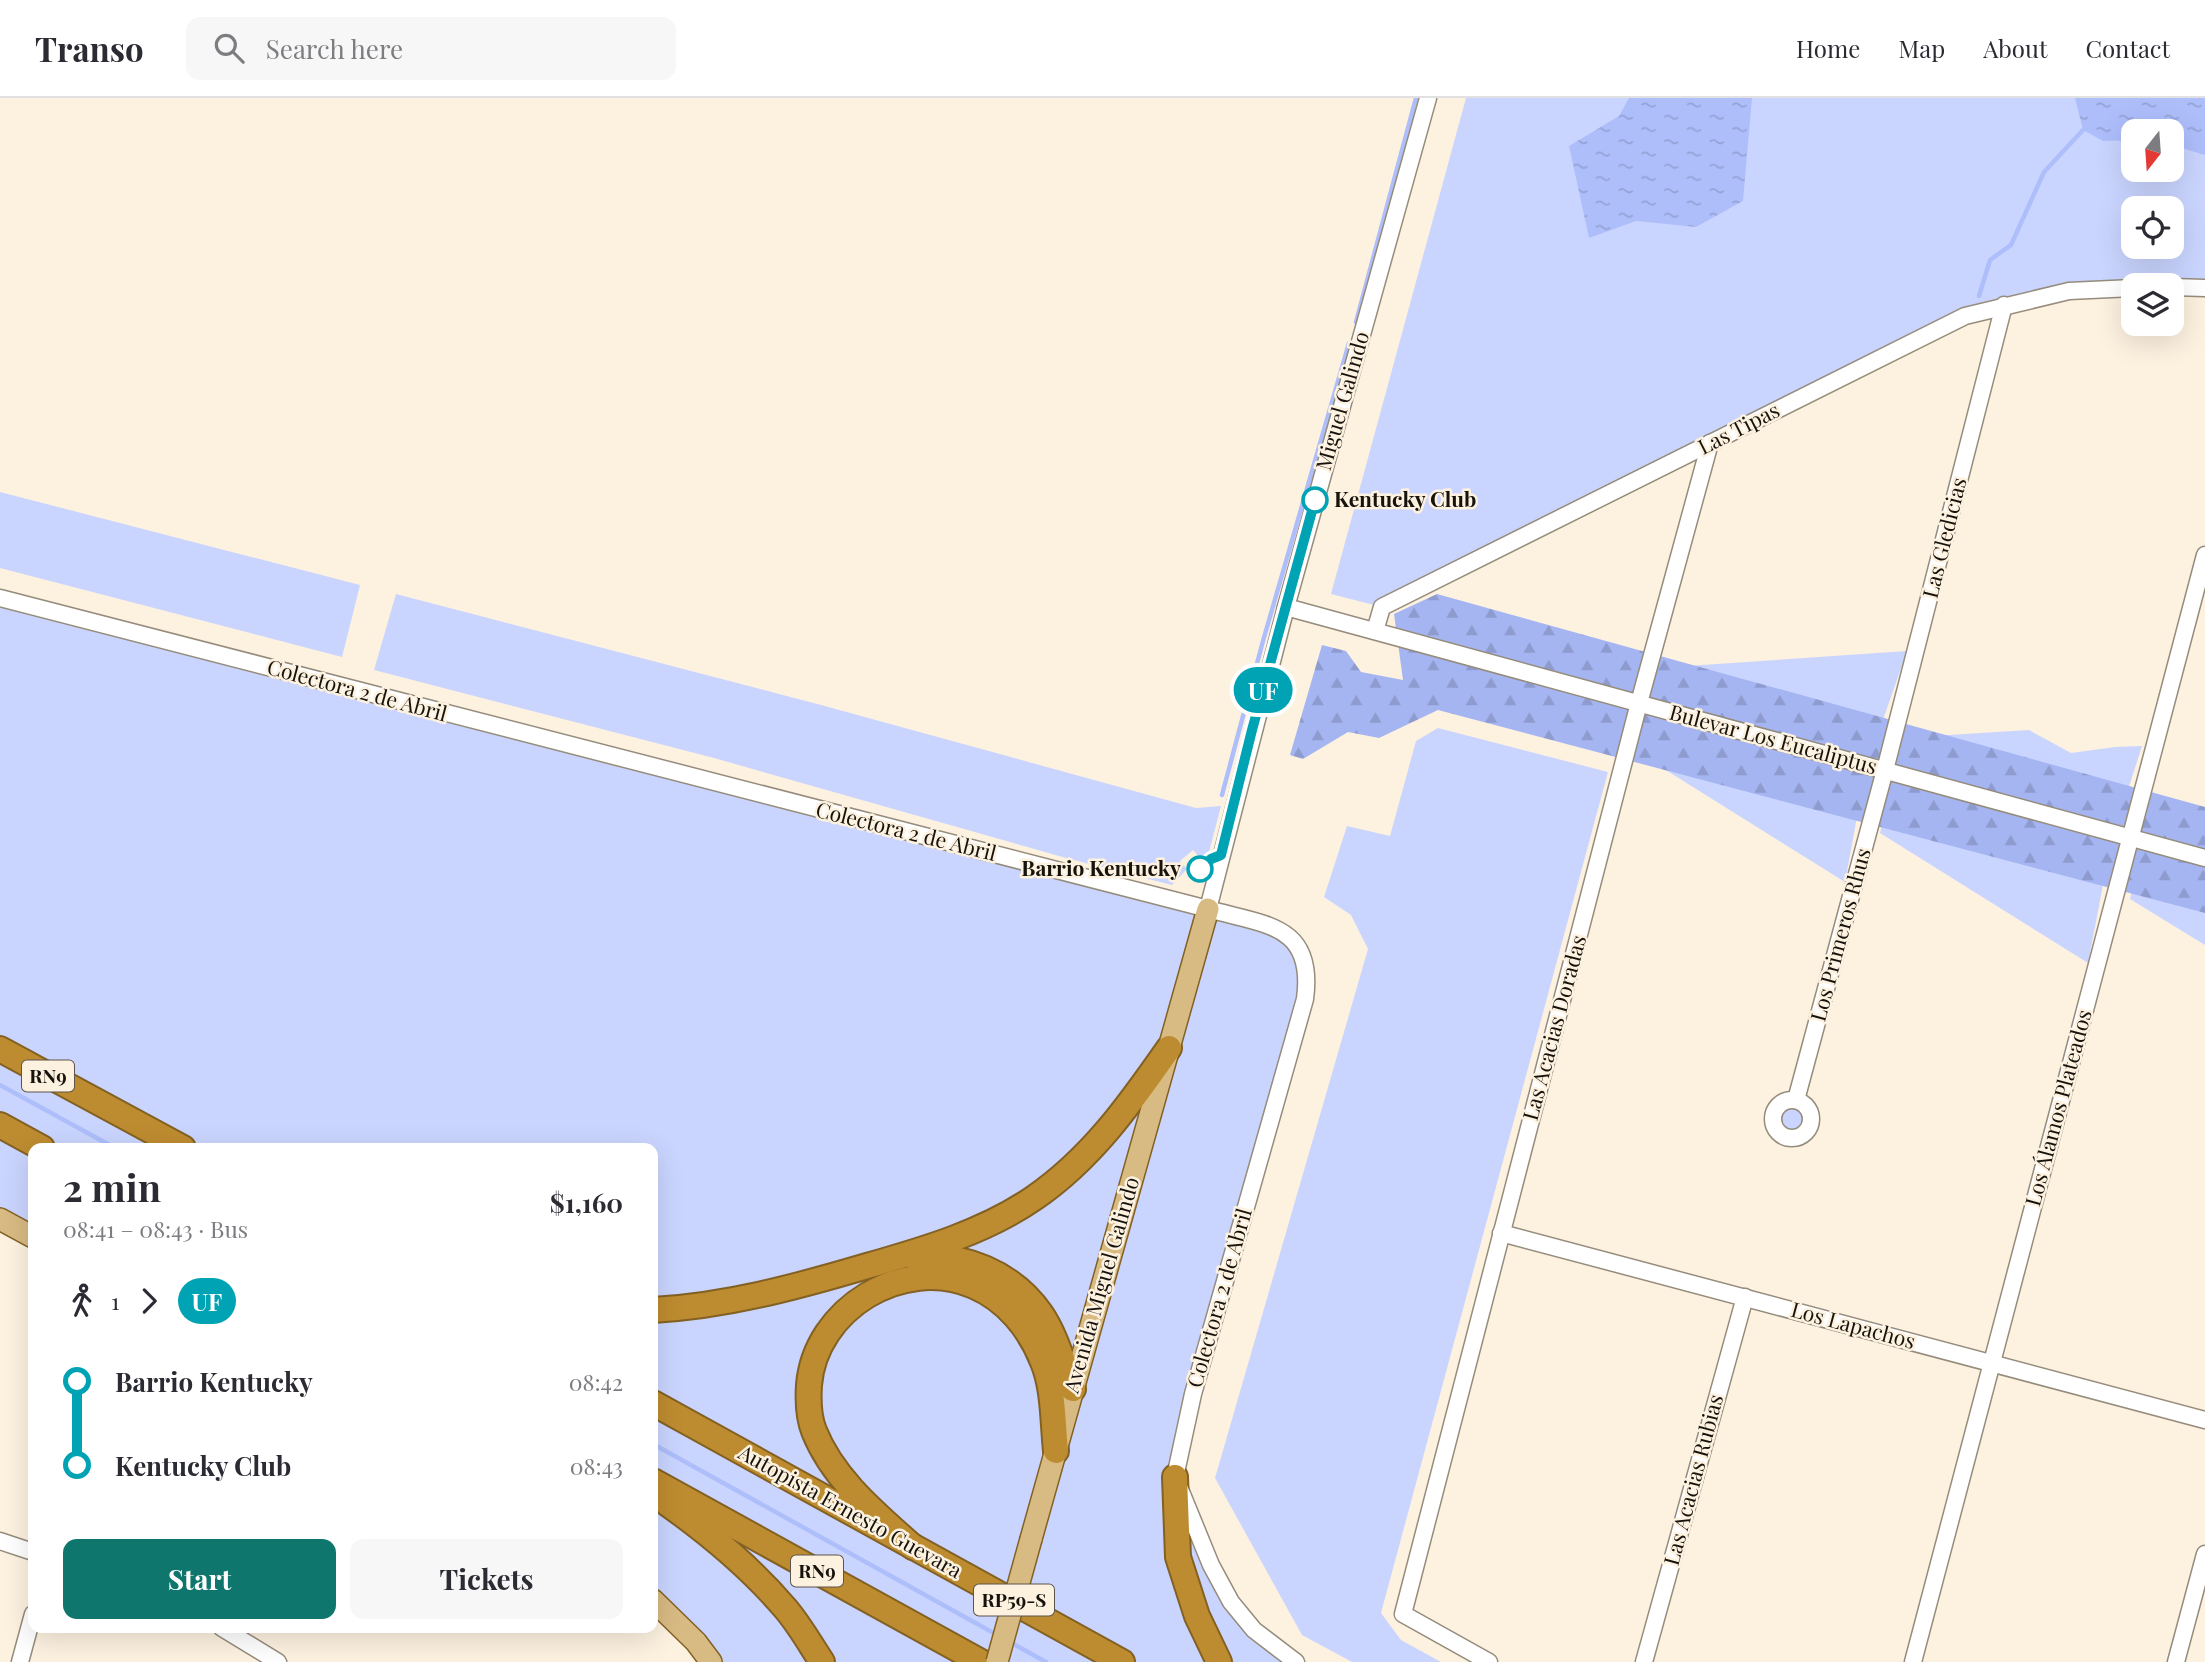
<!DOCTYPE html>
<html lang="en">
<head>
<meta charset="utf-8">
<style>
  :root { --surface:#fff; --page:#f7f7f7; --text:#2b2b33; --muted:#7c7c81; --line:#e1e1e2; --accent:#0f766e }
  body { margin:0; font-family:"Playfair Display",serif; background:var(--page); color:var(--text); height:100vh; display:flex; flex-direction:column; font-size:26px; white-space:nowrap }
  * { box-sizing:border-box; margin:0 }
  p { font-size:23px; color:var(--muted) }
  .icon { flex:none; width:38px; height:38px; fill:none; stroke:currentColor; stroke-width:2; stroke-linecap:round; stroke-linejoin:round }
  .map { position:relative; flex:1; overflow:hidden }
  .drawer { position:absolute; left:28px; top:1045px; width:630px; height:490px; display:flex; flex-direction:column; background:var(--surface); border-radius:14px; box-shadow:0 7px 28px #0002 }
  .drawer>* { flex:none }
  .badge { padding:0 14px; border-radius:23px; font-size:24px; line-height:46px }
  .needle { width:46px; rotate:197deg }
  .tools { position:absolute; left:2121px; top:21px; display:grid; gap:14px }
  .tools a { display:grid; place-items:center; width:63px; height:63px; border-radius:14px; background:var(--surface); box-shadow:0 7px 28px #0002; font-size:35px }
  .map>.badge { position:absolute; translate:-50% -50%; box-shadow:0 0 0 4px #fff }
  .legs { display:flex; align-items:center; gap:10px; height:77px; padding:0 35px; font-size:23px }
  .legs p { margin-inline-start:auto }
  .overview { display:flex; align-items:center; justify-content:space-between; height:119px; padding:0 35px }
  h1 { font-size:38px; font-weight:700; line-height:52px }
  .button { display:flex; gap:14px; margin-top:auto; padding:14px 35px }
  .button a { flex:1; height:80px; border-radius:14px; background:var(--accent); color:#fff; font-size:28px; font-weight:700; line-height:80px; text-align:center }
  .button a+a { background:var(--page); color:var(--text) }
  ul { padding:0 35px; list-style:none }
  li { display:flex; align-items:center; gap:24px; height:84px; font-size:26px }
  li i { display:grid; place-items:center; width:10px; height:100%; margin:0 9px; background:currentColor }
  li i::after { content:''; width:18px; height:18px; margin:-9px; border:5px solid; border-radius:50%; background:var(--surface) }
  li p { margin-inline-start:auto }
  li:first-child i { background:linear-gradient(#0000 50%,currentColor 0) }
  li:last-child i { background:linear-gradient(currentColor 50%,#0000 0) }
  header { display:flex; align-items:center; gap:42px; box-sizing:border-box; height:98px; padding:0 35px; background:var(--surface); border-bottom:2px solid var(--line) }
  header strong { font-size:33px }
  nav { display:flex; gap:38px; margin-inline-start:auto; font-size:24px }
  .search { width:490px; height:63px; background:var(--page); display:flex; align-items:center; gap:18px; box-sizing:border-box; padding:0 24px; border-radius:14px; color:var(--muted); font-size:26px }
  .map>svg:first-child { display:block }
  .green { fill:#cad5ff; fill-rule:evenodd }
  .forest { fill:url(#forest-firs) }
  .water { fill:url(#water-ripples) }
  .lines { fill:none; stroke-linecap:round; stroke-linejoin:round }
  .stream { stroke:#aebefb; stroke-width:4.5 }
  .minor-casing { stroke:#968c7c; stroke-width:19 }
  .major-casing { stroke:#836123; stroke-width:24 }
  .highway-casing { stroke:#836123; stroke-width:28 }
  .minor { stroke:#fff; stroke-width:16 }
  .major { stroke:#d8ba83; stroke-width:21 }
  .highway { stroke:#be8c30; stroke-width:24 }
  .major-bridge-casing { stroke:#836123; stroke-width:24; stroke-linecap:butt }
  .major-bridge { stroke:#d8ba83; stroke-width:21 }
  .line-1-casing { stroke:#fff; stroke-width:16 }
  .line-1 { stroke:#00a3b4; stroke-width:10 }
  .stop-1-dot { fill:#fff; stroke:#00a3b4; stroke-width:3.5 }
  .labels { text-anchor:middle; stroke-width:5; stroke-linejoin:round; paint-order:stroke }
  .shield { fill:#fdf1e0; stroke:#5b554c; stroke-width:2 }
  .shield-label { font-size:19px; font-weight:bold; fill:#16120c }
  .street-label { font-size:21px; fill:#16120c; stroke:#fdf1e0 }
  .stop-label { font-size:21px; font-weight:bold; fill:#16120c; stroke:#fdf1e0; text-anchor:start }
</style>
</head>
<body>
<header>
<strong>Transo</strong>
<div class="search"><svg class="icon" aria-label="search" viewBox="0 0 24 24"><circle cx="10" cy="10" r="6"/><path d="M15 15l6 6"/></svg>Search here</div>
<nav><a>Home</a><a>Map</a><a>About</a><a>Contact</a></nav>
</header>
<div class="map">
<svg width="2205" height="1564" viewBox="0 0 2205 1564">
  <defs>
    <pattern id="forest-firs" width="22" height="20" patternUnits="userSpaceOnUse" patternTransform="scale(1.75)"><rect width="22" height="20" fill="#a5b5f2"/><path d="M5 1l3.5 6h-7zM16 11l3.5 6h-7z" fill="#8d9bce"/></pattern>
    <pattern id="water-ripples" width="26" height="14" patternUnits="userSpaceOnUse" patternTransform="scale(1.75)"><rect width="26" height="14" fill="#aebefb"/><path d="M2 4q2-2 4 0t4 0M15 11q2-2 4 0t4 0" fill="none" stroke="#95a2d6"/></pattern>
  </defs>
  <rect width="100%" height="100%" fill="#fdf1e0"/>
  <g class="green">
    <path d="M1466,0H2205V190L2133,187L2004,207L1382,509L1331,496ZM2133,33H2172V72H2133ZM2133,110H2172V149H2133Z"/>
    <path d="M0,394L360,487L342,559L0,470Z"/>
    <path d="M396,496L821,607L1196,710L1221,708L1209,754L1201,761L1193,752L1180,763L1187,771L1172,787L1066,760L714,660L374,572Z"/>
    <path d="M0,500L1287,836L1307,882L1175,1379L1231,1504L1296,1564H711L653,1502V1050H33V1139L0,1121Z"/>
    <path d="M1907,553L1871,656L1672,569Z"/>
    <path d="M1438,630L1608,674L1381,1515L1401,1542L1441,1564H1352L1302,1537L1215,1380L1368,851L1351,817L1324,799L1347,728L1390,738L1416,643Z"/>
    <path d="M2029,632L2071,655L2115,649L2142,648L2118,723L1917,639Z"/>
    <path d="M1637,654L1863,686L1845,784Z"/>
    <path d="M1889,701L2108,761L2088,865L1880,735Z"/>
    <path d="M2139,765L2205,783V847L2130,801Z"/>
    <circle cx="1791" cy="1021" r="14"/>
  </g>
  <path class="forest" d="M1437,496L2205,709V815L1438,612L1379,640L1348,634L1303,661L1290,657L1322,547L1346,553L1361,574L1403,582L1394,516Z"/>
  <g class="water">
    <path d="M1629,0H1752L1743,103L1696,129L1636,123L1589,140L1569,48L1619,18Z"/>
    <path d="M2075,0H2205V57L2172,47V33H2133V42L2103,43L2083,32Z"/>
  </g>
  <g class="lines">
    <g class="stream">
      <path d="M1979,198L1990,162L2011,147L2044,74L2083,32"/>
      <path d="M1356,224L1416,0"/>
      <path d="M1222,697L1263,543L1349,245"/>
      <path d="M0,987L115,1050"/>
      <path d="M653,1346L999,1538"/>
      <path d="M1010,1544L1046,1564"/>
    </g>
    <g class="minor-casing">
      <g id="minor">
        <path d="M2172,189L2205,190"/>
        <path d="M0,500L1208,811C1265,827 1315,826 1305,901L1193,1296L1175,1379L1211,1467L1231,1504L1254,1532L1296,1564"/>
        <path d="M1286,509L2205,760"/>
        <path d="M1375,533L1382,509L1965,218L2069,193L2133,190"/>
        <path d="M1208,811L1286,509L1428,0"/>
        <circle cx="1792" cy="1021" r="19"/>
        <path d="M1796,1002L1885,672L2004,207"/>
        <path d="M1501,1135L2205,1322"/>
        <path d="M0,1443L33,1454"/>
        <path d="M222,1530L278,1564"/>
        <path d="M20,1564L33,1516"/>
        <path d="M1489,1564L1403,1516L1639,605L1710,345"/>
        <path d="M1644,1564L1745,1199"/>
        <path d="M1913,1564L2205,457"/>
        <path d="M2176,1564L2205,1456"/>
      </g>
    </g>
    <g class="major-casing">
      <g id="major">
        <path d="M0,1121L33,1139"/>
        <path d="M1031,1441L1208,811"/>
        <path d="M653,1502L696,1544L711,1564"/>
      </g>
    </g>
    <g class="highway-casing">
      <g id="highway">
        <path d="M0,951L183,1050"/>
        <path d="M0,1027L42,1050"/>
        <path d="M914,1159C963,1155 1013,1175 1041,1216C1056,1238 1063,1266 1073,1291"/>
        <path d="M653,1212C726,1208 796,1189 867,1168C923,1152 985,1134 1034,1100C1091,1061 1130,1006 1169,950"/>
        <path d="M653,1305L1122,1564"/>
        <path d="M1175,1379L1178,1459L1197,1518L1219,1564"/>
        <path d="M653,1383L981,1564"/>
        <path d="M668,1406C710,1436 751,1470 785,1510C799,1526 810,1546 822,1564"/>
        <path d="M913,1449C876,1416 833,1381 814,1333C808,1318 808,1302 809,1287C815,1211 903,1157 974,1188C1007,1202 1030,1231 1043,1264C1054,1290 1053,1325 1056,1353"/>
      </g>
    </g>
    <use href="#minor" class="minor"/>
    <use href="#major" class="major"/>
    <use href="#highway" class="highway"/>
    <g class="major-bridge-casing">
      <path id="major-bridge" d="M997,1564L1031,1441"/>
    </g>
    <use href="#major-bridge" class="major-bridge"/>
  </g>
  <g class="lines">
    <g class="line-1-casing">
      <path id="line-1" d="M1200,771L1211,761L1221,757L1252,632L1315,402"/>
    </g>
    <use href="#line-1" class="line-1"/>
  </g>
  <g class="stop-1-dot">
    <circle cx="1315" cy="402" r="12"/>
    <circle cx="1200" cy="771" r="12"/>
  </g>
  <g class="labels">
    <g class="shield">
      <rect x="22" y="962.5" width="52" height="31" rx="5"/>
      <rect x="791" y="1457.5" width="52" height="31" rx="5"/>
      <rect x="974" y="1486.5" width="80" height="31" rx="5"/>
    </g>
    <g class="shield-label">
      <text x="48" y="985">RN9</text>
      <text x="817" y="1480">RN9</text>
      <text x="1014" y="1509">RP59-S</text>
    </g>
    <g class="street-label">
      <text transform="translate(1343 303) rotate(-74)" y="7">Miguel Galindo</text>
      <text transform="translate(1739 331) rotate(-27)" y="7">Las Tipas</text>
      <text transform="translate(1945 440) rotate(-76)" y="7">Las Gledicias</text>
      <text transform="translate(357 593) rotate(15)" y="7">Colectora 2 de Abril</text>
      <text transform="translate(1773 642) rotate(15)" y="7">Bulevar Los Eucaliptus</text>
      <text transform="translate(906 734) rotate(14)" y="7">Colectora 2 de Abril</text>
      <text transform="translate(1841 837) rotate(-75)" y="7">Los Primeros Rhus</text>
      <text transform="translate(1555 930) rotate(-75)" y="7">Las Acacias Doradas</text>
      <text transform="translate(2059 1010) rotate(-75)" y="7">Los Álamos Plateados</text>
      <text transform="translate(1102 1187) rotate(-74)" y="7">Avenida Miguel Galindo</text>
      <text transform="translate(1220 1200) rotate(-74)" y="7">Colectora 2 de Abril</text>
      <text transform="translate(1853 1228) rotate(15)" y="7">Los Lapachos</text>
      <text transform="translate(1694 1382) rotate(-75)" y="7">Las Acacias Rubias</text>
      <text transform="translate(850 1414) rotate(29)" y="7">Autopista Ernesto Guevara</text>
    </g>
    <g class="stop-label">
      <text x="1334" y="409">Kentucky Club</text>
      <text x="1181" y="778" text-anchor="end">Barrio Kentucky</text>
    </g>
  </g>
</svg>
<div class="tools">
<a><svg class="needle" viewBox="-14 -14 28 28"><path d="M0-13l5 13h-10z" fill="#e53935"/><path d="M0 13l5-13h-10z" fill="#7c7c81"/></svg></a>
<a><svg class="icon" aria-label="locate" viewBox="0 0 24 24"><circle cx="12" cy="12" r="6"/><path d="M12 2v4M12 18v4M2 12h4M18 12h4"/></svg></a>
<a><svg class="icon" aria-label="layers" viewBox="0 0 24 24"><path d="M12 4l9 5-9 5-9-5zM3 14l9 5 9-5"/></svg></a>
</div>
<b class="badge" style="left:1263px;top:592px;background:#00a3b4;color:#fff">UF</b>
<section class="drawer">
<div class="overview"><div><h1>2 min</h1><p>08:41 – 08:43 · Bus</p></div><b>$1,160</b></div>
<div class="legs"><svg class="icon" aria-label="walk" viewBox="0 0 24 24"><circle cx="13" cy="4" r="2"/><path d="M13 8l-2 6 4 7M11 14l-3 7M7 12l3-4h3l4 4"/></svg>1<svg class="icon" aria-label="forward" viewBox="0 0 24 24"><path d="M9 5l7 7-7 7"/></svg><b class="badge" style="background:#00a3b4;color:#fff">UF</b></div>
<ul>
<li><i style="color:#00a3b4"></i><b>Barrio Kentucky</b><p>08:42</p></li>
<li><i style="color:#00a3b4"></i><b>Kentucky Club</b><p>08:43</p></li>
</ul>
<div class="button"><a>Start</a><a>Tickets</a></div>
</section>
</div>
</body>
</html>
